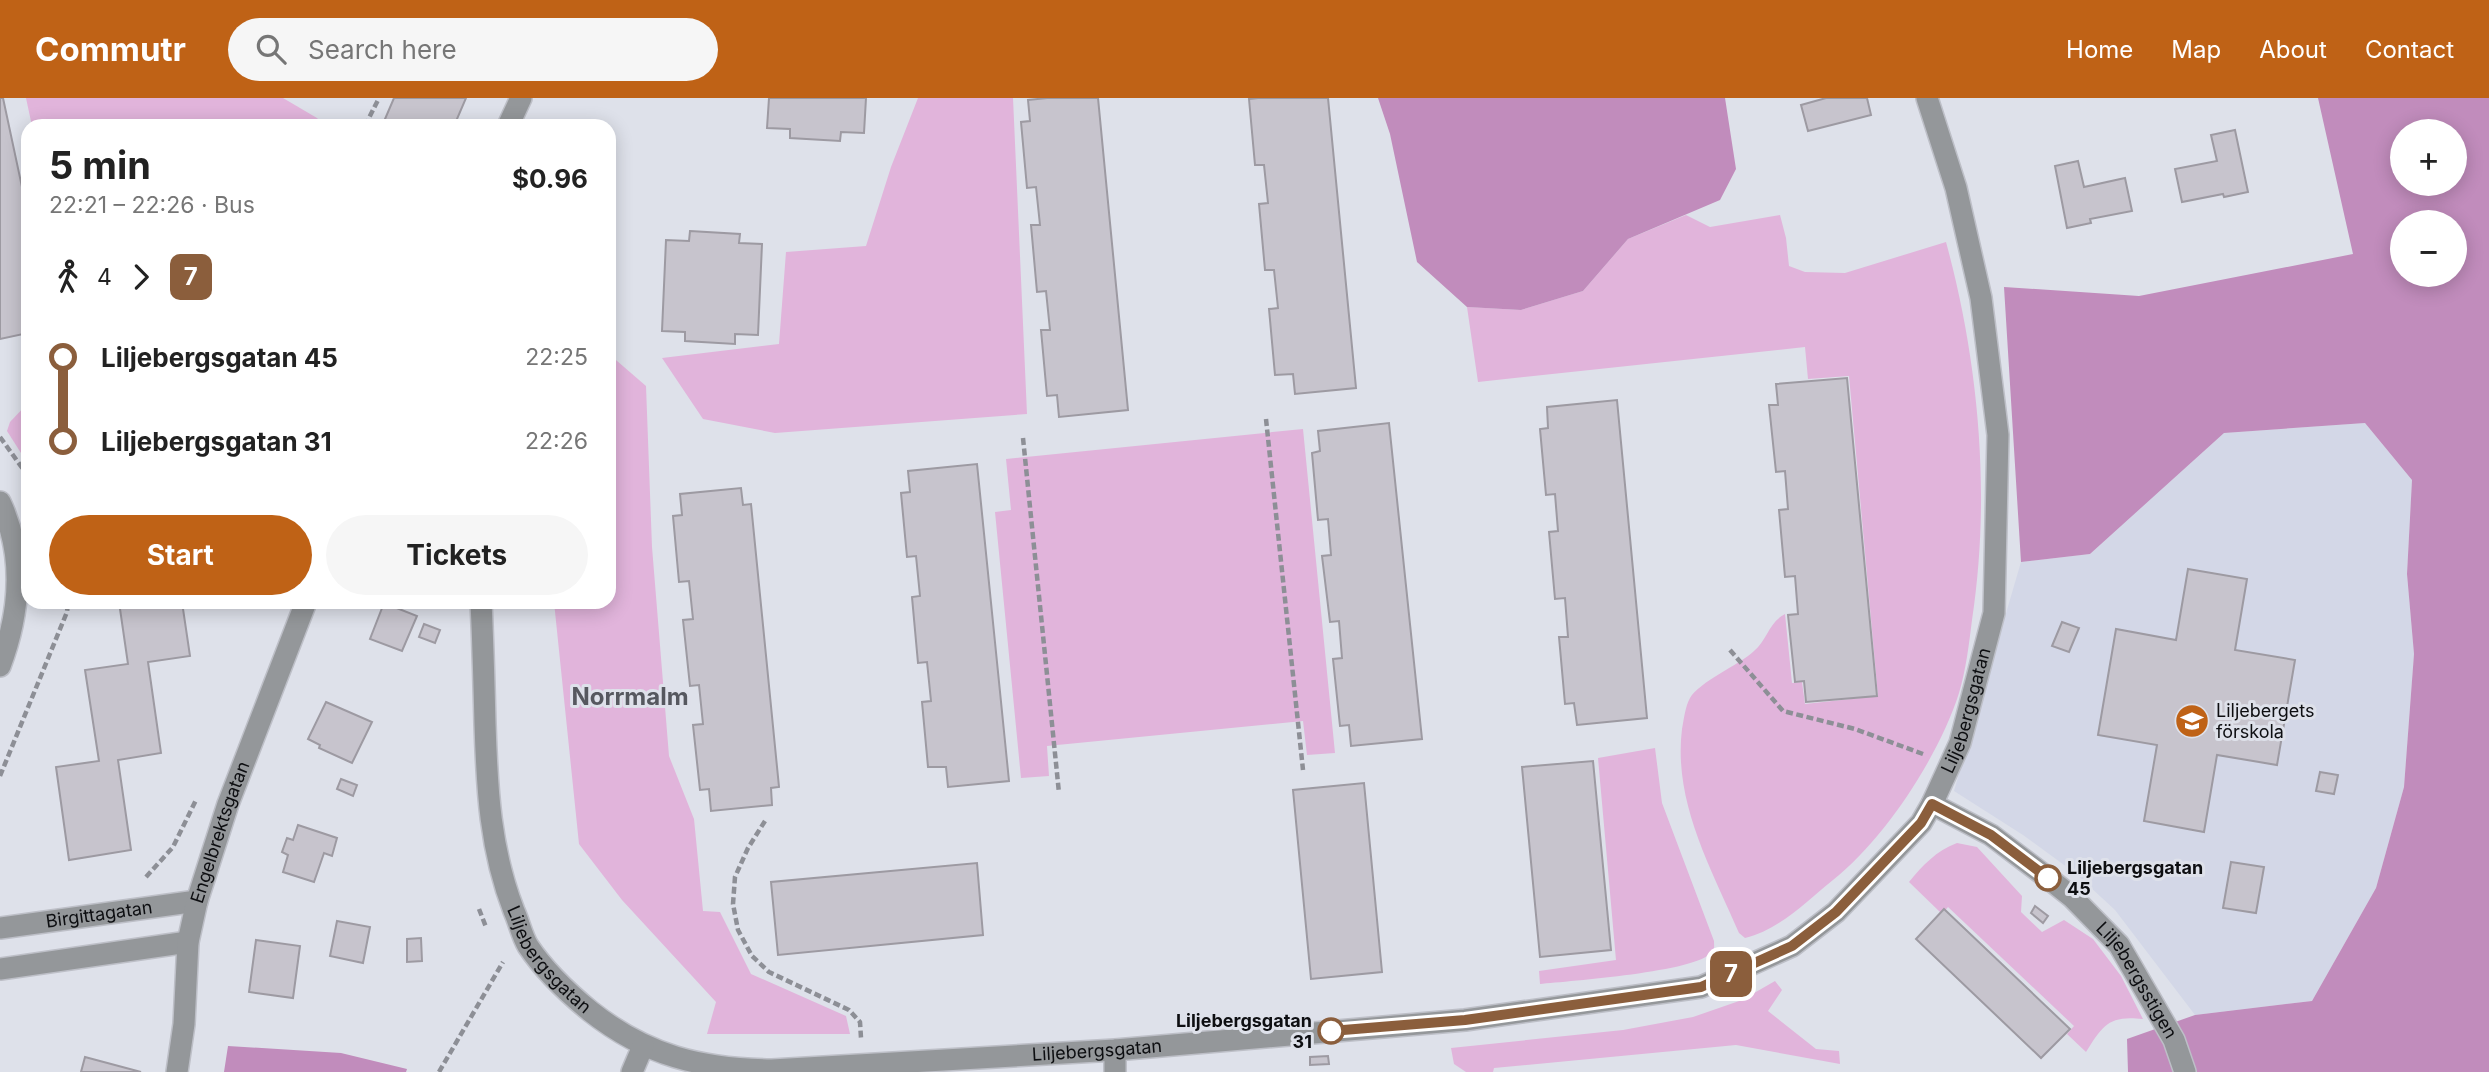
<!DOCTYPE html>
<html lang="en">
<head>
<meta charset="utf-8">
<style>
  :root { --surface:#fff; --page:#f6f6f6; --text:#222; --muted:#767676; --accent:#bf6216 }
  body { margin:0; font-family:Inter,sans-serif; background:var(--page); color:var(--text); height:100vh; display:flex; flex-direction:column; font-size:26px; white-space:nowrap }
  * { box-sizing:border-box; margin:0 }
  p { font-size:23px; color:var(--muted) }
  .icon { flex:none; width:38px; height:38px; fill:none; stroke:currentColor; stroke-width:2; stroke-linecap:round; stroke-linejoin:round }
  .map { position:relative; flex:1; overflow:hidden }
  .sheet { position:absolute; left:21px; top:21px; width:595px; height:490px; display:flex; flex-direction:column; background:var(--surface); border-radius:21px; box-shadow:0 4px 18px #0003 }
  .sheet>* { flex:none }
  .badge { padding:0 14px; border-radius:10px; font-size:24px; line-height:46px }
  .fabs { position:absolute; left:2390px; top:21px; display:grid; gap:14px }
  .fabs a { display:grid; place-items:center; width:77px; height:77px; border-radius:50%; background:var(--surface); box-shadow:0 4px 18px #0003; font-size:35px }
  .map>.badge { position:absolute; translate:-50% -50%; box-shadow:0 0 0 4px #fff }
  .legs { display:flex; align-items:center; gap:10px; height:77px; padding:0 28px; font-size:23px }
  .legs p { margin-inline-start:auto }
  .head { display:flex; align-items:center; justify-content:space-between; height:119px; padding:0 28px }
  h1 { font-size:38px; font-weight:700; line-height:52px }
  .button { display:flex; gap:14px; margin-top:auto; padding:14px 28px }
  .button a { flex:1; height:80px; border-radius:42px; background:var(--accent); color:#fff; font-size:28px; font-weight:700; line-height:80px; text-align:center }
  .button a+a { background:var(--page); color:var(--text) }
  ul { padding:0 28px; list-style:none }
  li { display:flex; align-items:center; gap:24px; height:84px; font-size:26px }
  li i { display:grid; place-items:center; width:10px; height:100%; margin:0 9px; background:currentColor }
  li i::after { content:''; width:18px; height:18px; margin:-9px; border:5px solid; border-radius:50%; background:var(--surface) }
  li p { margin-inline-start:auto }
  li:first-child i { background:linear-gradient(#0000 50%,currentColor 0) }
  li:last-child i { background:linear-gradient(currentColor 50%,#0000 0) }
  header { display:flex; align-items:center; gap:42px; box-sizing:border-box; height:98px; padding:0 35px; background:var(--accent); color:#fff }
  header strong { font-size:33px }
  nav { display:flex; gap:38px; margin-inline-start:auto; font-size:24px }
  .search { width:490px; height:63px; background:var(--page); display:flex; align-items:center; gap:18px; box-sizing:border-box; padding:0 24px; border-radius:38px; color:var(--muted); font-size:26px }
  .map>svg:first-child { display:block }
  .built { fill:#d3d7e7 }
  .green { fill:#e1b4db }
  .forest { fill:#c18cbc; fill-rule:evenodd }
  .building { fill:#c7c4cd; stroke:#9d9aa2; stroke-width:2 }
  .lines { fill:none; stroke-linecap:round; stroke-linejoin:round }
  .minor-casing { stroke:#bdbfc7; stroke-width:24 }
  .path { stroke:#8d8f96; stroke-width:4.5; stroke-dasharray:7 3.5; stroke-linecap:butt }
  .minor { stroke:#94979a; stroke-width:21 }
  .line-1-casing { stroke:#fff; stroke-width:16 }
  .line-1 { stroke:#8b5e3c; stroke-width:10 }
  .stop-1-dot { fill:#fff; stroke:#8b5e3c; stroke-width:3.5 }
  .labels { text-anchor:middle; stroke-width:6; stroke-linejoin:round; paint-order:stroke }
  .street-label { font-size:18px; fill:#0d0e11; stroke:#dee1ea }
  .poi-label { font-size:18px; fill:#0d0e11; stroke:#dee1ea; text-anchor:start }
  .stop-label { font-size:18px; font-weight:bold; fill:#0d0e11; stroke:#dee1ea; text-anchor:start }
  .district-label { font-size:24px; font-weight:bold; fill:#56585f; stroke:#dee1ea }
</style>
</head>
<body>
<header>
<strong>Commutr</strong>
<div class="search"><svg class="icon" aria-label="search" viewBox="0 0 24 24"><circle cx="10" cy="10" r="6"/><path d="M15 15l6 6"/></svg>Search here</div>
<nav><a>Home</a><a>Map</a><a>About</a><a>Contact</a></nav>
</header>
<div class="map">
<svg width="2489" height="974" viewBox="0 0 2489 974">
  <rect width="100%" height="100%" fill="#dee1ea"/>
  <path class="built" d="M2365,325L2412,382L2407,476L2414,556L2404,689L2376,790L2312,903L2195,917L2115,812L2075,775L2023,737L1954,693L2021,464L2090,456L2224,335Z"/>
  <g class="green">
    <path d="M26,0H283L317,20L324,28H32Z"/>
    <path d="M918,0H1013L1027,316L775,335L703,321L662,260L779,246L786,154L866,148L891,69Z"/>
    <path d="M1686,117L1710,129L1780,117L1786,140L1789,168L1805,174L1845,175L1946,144C1979,265 1991,397 1972,522C1969,546 1966,572 1959,595C1939,658 1885,741 1833,782C1807,803 1779,832 1745,840L1739,835C1711,770 1673,704 1682,631C1684,621 1685,609 1690,600C1699,584 1739,567 1754,553C1767,542 1769,524 1785,516L1792,585L1802,584L1805,606L1878,598L1849,278L1808,281L1805,249L1478,284L1467,209L1521,212L1583,193L1628,141Z"/>
    <path d="M609,256L646,288L652,449L669,658L694,721L703,813L720,814L751,876L846,918L850,936H707L716,904L622,802L579,746L554,504H609Z"/>
    <path d="M28,305V366L7,333L10,324Z"/>
    <path d="M1303,331L1335,655L1307,657L1303,623L1047,648L1049,678L1021,680L995,414L1011,412L1006,361Z"/>
    <path d="M1655,650L1662,705L1714,843C1714,848 1715,850 1712,854C1698,874 1569,883 1540,886L1539,873L1616,862L1598,660Z"/>
    <path d="M1957,745L1977,749L2022,798L2021,814L2042,834L2064,822L2093,841L2121,878L2143,921C2109,917 2103,927 2086,954L2067,936L2074,928L1948,809L1942,816L1909,784C1923,767 1936,753 1957,745Z"/>
    <path d="M1775,883L1782,892L1768,913L1816,951L1839,953L1840,966L1736,947L1494,970L1493,974H1466L1454,966L1451,950L1623,932L1693,919L1742,902Z"/>
  </g>
  <g class="forest">
    <path d="M1378,0H1725L1736,71L1720,102L1628,141L1583,193L1521,212L1467,209L1417,164L1390,36Z"/>
    <path d="M2318,0H2489V974H2128L2127,941L2195,917L2312,903L2376,790L2404,689L2414,556L2407,476L2412,382L2365,325L2224,335L2090,456L2021,464L2004,189L2139,198L2353,156ZM2403,33H2455V86H2403ZM2403,124H2455V177H2403Z"/>
    <path d="M228,948L341,955L407,971L406,974H224Z"/>
  </g>
  <g class="building">
    <path d="M0,0H3L28,117V235L0,241Z"/>
    <path d="M394,0H466L454,28H382Z"/>
    <path d="M769,0H866L864,35L841,34L840,43L790,40V31L767,30Z"/>
    <path d="M1047,0H1098L1128,312L1059,319L1057,297L1047,298L1041,232H1050L1046,193L1037,194L1031,127H1040L1036,89L1027,90L1021,24L1030,23L1028,2Z"/>
    <path d="M1258,0H1328L1356,290L1295,296L1293,276L1275,277L1269,211L1278,210L1274,172H1265L1259,106L1268,105L1264,67H1255L1249,1Z"/>
    <path d="M1867,0L1871,17L1808,33L1801,7L1826,0Z"/>
    <path d="M2235,32L2248,94L2224,99L2223,96L2182,104L2175,71L2217,63L2211,37Z"/>
    <path d="M2078,63L2084,89L2125,80L2132,113L2090,121L2091,125L2067,130L2055,68Z"/>
    <path d="M690,133L740,136L739,145L762,146L758,237L735,236V246L685,243V234L662,233L666,142L689,143Z"/>
    <path d="M1847,280L1877,598L1806,604L1804,583L1795,584L1788,517L1798,516L1795,478L1785,479L1779,412L1788,411L1785,373L1776,374L1769,307H1778L1776,286Z"/>
    <path d="M1617,302L1647,620L1577,627L1574,605L1565,606L1559,539H1568L1565,500L1555,501L1549,434L1558,433L1555,396L1546,397L1540,331L1548,330L1547,309Z"/>
    <path d="M1389,325L1422,641L1351,648L1349,627L1340,628L1333,561L1342,560L1339,523L1330,524L1322,458L1331,457L1328,421L1318,422L1312,355L1320,353L1318,333Z"/>
    <path d="M977,366L1009,683L948,689L946,669H928L922,604L931,603L927,564L918,565L912,499L920,498L916,458L907,459L901,395L910,394L908,373Z"/>
    <path d="M741,390L743,407L751,406L779,689L771,690L772,707L711,713L709,691L700,692L693,627L703,626L699,587L690,588L683,522L693,521L689,483L679,484L673,418L682,417L680,396Z"/>
    <path d="M2188,471L2247,481L2235,552L2295,562L2277,667L2217,657L2204,734L2144,723L2157,647L2098,637L2116,531L2176,542Z"/>
    <path d="M119,504H182L190,558L148,564L161,655L118,662L131,752L69,762L56,669L99,663L85,572L128,566Z"/>
    <path d="M384,505L417,518L402,553L370,541Z"/>
    <path d="M2062,524L2079,530L2069,554L2052,548Z"/>
    <path d="M424,526L440,532L435,545L419,539Z"/>
    <path d="M326,604L372,624L352,665L319,650L320,647L308,641Z"/>
    <path d="M1593,663L1611,852L1540,859L1522,669Z"/>
    <path d="M2320,674L2338,677L2334,696L2316,693Z"/>
    <path d="M341,681L357,687L353,698L337,691Z"/>
    <path d="M1364,685L1382,874L1311,881L1293,692Z"/>
    <path d="M298,727L337,740L332,758L324,755L314,784L283,774L288,757L282,754L287,740L293,742Z"/>
    <path d="M2231,764L2264,769L2256,815L2223,810Z"/>
    <path d="M977,765L983,837L778,857L771,784Z"/>
    <path d="M2035,808L2048,818L2043,825L2031,815Z"/>
    <path d="M1944,811L2070,931L2041,960L1916,841Z"/>
    <path d="M337,823L370,829L363,865L330,858Z"/>
    <path d="M421,840L422,863L407,864V841Z"/>
    <path d="M256,842L300,848L293,900L249,894Z"/>
    <path d="M1328,958L1329,966L1310,967V959Z"/>
    <path d="M85,959L141,974H81Z"/>
  </g>
  <g class="lines">
    <g class="minor-casing">
      <g id="minor">
        <path d="M508,28L521,0"/>
        <path d="M0,404C25,457 20,515 0,568"/>
        <path id="s1" d="M481,504C483,545 484,585 485,626C487,691 490,752 514,813C519,824 522,838 528,848C544,872 568,895 590,913C647,958 701,971 772,972L1115,952L1465,922L1701,889L1792,848L1836,814L1921,725L1932,706L1960,645L1994,515L1998,337L1981,200L1956,90L1927,0"/>
        <path id="s2" d="M1932,706L1991,737L2048,780L2072,799L2119,847L2174,942L2185,974"/>
        <path id="s3" d="M0,830L197,803"/>
        <path d="M0,871L188,844"/>
        <path d="M1115,952V974"/>
        <path id="s4" d="M177,974L184,926L188,844L197,803L228,706L306,504"/>
        <path d="M632,974L643,948"/>
      </g>
    </g>
    <g class="path">
      <path d="M365,28L379,0"/>
      <path d="M1266,321L1303,672"/>
      <path d="M0,339L28,378"/>
      <path d="M1023,340L1059,695"/>
      <path d="M1730,552L1783,613L1855,631L1923,656"/>
      <path d="M0,678L67,514L68,504"/>
      <path d="M765,723L748,750L735,779L733,806L738,832L752,858L769,874L849,912L860,924L861,940"/>
      <path d="M146,779L173,749L196,702"/>
      <path d="M479,811L486,829"/>
      <path d="M439,974L503,864"/>
    </g>
    <use href="#minor" class="minor"/>
  </g>
  <g class="lines">
    <g class="line-1-casing">
      <path id="line-1" d="M1331,933L1465,922L1701,889L1792,848L1836,814L1921,725L1932,706L1991,737L2048,780"/>
    </g>
    <use href="#line-1" class="line-1"/>
  </g>
  <defs>
    <g id="school-disc" transform="scale(1.75)"><circle r="9.5" fill="#bf6216" stroke="#dee1ea"/><path d="M0-5L7-2L0 1L-7-2ZM-4 1L0 2.5L4 1V4Q0 6-4 4Z" fill="#fff"/></g>
  </defs>
  <g fill-rule="evenodd">
    <use href="#school-disc" x="2192" y="623"/>
  </g>
  <g class="stop-1-dot">
    <circle cx="2048" cy="780" r="12"/>
    <circle cx="1331" cy="933" r="12"/>
  </g>
  <g class="labels">
    <g class="street-label">
      <text dy="6" stroke="none"><textPath href="#s1" startOffset="1969">Liljebergsgatan</textPath></text>
      <text dy="6" stroke="none"><textPath href="#s4" startOffset="245">Engelbrektsgatan</textPath></text>
      <text dy="6" stroke="none"><textPath href="#s3" startOffset="100">Birgittagatan</textPath></text>
      <text dy="6" stroke="none"><textPath href="#s1" startOffset="373">Liljebergsgatan</textPath></text>
      <text dy="6" stroke="none"><textPath href="#s2" startOffset="275">Liljebergsstigen</textPath></text>
      <text dy="6" stroke="none"><textPath href="#s1" startOffset="961">Liljebergsgatan</textPath></text>
    </g>
    <g class="poi-label">
      <text x="2216" y="619">Liljebergets<tspan x="2216" dy="21">förskola</tspan></text>
    </g>
    <g class="stop-label">
      <text x="2067" y="776">Liljebergsgatan<tspan x="2067" dy="21">45</tspan></text>
      <text x="1312" y="929" text-anchor="end">Liljebergsgatan<tspan x="1312" dy="21">31</tspan></text>
    </g>
    <g class="district-label">
      <text x="630" y="607">Norrmalm</text>
    </g>
  </g>
</svg>
<div class="fabs">
<a>+</a>
<a>−</a>
</div>
<b class="badge" style="left:1731px;top:876px;background:#8b5e3c;color:#fff">7</b>
<section class="sheet">
<div class="head"><div><h1>5 min</h1><p>22:21 – 22:26 · Bus</p></div><b>$0.96</b></div>
<div class="legs"><svg class="icon" aria-label="walk" viewBox="0 0 24 24"><circle cx="13" cy="4" r="2"/><path d="M13 8l-2 6 4 7M11 14l-3 7M7 12l3-4h3l4 4"/></svg>4<svg class="icon" aria-label="forward" viewBox="0 0 24 24"><path d="M9 5l7 7-7 7"/></svg><b class="badge" style="background:#8b5e3c;color:#fff">7</b></div>
<ul>
<li><i style="color:#8b5e3c"></i><b>Liljebergsgatan 45</b><p>22:25</p></li>
<li><i style="color:#8b5e3c"></i><b>Liljebergsgatan 31</b><p>22:26</p></li>
</ul>
<div class="button"><a>Start</a><a>Tickets</a></div>
</section>
</div>
</body>
</html>
